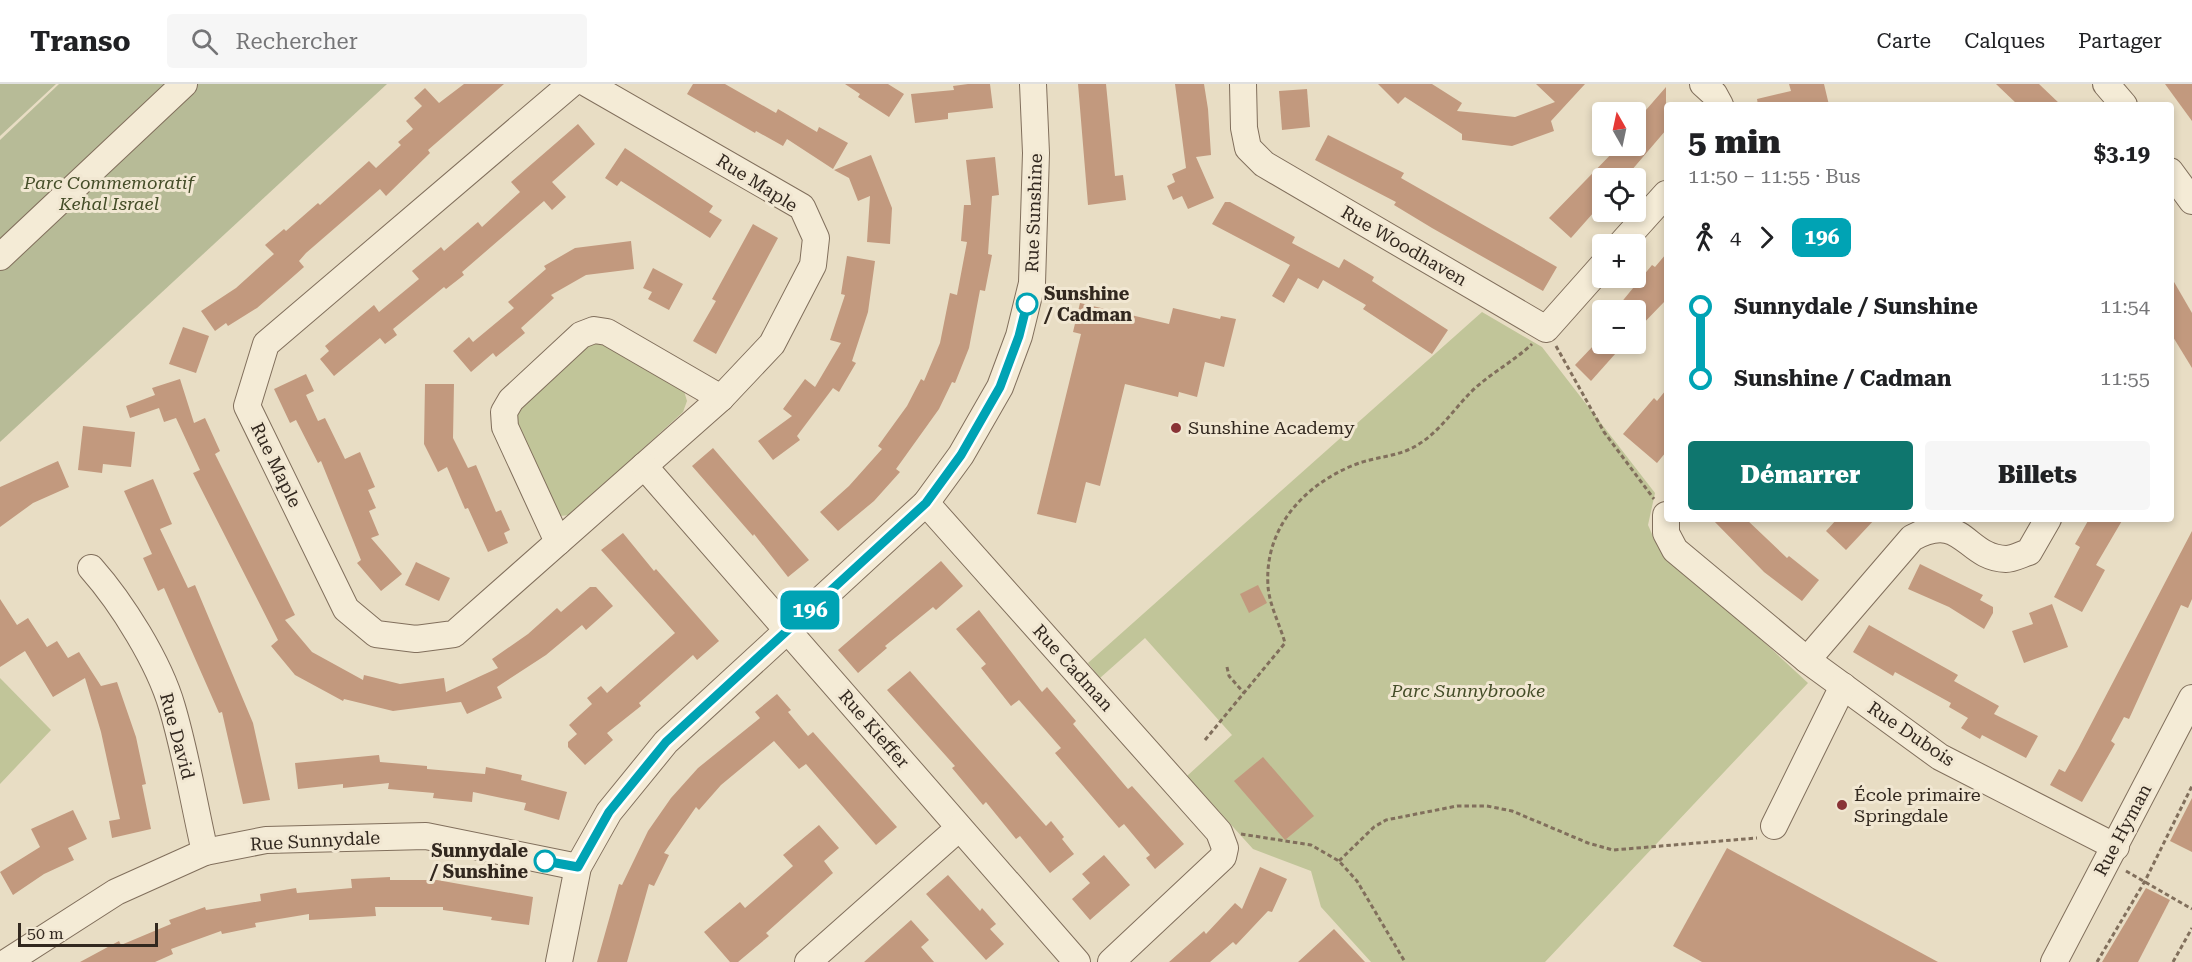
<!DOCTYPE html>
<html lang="fr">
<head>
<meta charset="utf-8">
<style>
  :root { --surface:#fff; --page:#f6f6f6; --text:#202124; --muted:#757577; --line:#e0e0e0; --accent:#0f766e }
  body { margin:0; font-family:"Roboto Serif",serif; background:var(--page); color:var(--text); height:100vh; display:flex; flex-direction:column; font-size:22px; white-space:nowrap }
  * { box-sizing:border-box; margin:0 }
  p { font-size:20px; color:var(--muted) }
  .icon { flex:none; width:33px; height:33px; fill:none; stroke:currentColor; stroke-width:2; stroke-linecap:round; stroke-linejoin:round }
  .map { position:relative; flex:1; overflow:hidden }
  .side { position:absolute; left:1664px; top:18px; width:510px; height:420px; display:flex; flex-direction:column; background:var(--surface); border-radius:6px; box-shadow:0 3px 9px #0003 }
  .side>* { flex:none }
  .badge { padding:0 12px; border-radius:9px; font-size:21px; line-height:39px }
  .needle { width:39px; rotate:351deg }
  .controls { position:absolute; left:1592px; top:18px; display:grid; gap:12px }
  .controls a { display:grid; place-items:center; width:54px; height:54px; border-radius:6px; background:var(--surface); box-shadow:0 3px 9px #0003; font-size:30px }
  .scale { position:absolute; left:18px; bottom:15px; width:140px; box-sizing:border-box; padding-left:6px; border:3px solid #32281f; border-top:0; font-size:16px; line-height:21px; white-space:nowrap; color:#32281f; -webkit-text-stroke:4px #f1e7d2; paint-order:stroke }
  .map>.badge { position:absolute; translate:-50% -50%; box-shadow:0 0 0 3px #fff }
  .legs { display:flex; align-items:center; gap:9px; height:66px; padding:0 24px; font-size:20px }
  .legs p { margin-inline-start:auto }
  .head { display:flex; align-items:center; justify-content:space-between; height:102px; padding:0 24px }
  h1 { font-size:33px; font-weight:800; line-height:45px }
  .action { display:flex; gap:12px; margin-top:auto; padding:12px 24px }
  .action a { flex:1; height:69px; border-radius:6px; background:var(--accent); color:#fff; font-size:24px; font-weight:800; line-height:69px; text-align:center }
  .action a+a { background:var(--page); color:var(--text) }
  ul { padding:0 24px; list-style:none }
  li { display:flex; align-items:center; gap:21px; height:72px; font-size:22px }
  li i { display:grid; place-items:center; width:9px; height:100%; margin:0 8px; background:currentColor }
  li i::after { content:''; width:15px; height:15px; margin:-8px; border:4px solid; border-radius:50%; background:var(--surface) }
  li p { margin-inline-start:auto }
  li:first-child i { background:linear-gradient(#0000 50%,currentColor 0) }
  li:last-child i { background:linear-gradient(currentColor 50%,#0000 0) }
  header { display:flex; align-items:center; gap:36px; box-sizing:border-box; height:84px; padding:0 30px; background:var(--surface); border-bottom:2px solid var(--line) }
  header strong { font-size:28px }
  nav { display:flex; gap:33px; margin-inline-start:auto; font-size:21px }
  .search { width:420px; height:54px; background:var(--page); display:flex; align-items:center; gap:15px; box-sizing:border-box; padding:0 21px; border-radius:6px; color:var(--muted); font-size:22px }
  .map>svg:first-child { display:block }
  .green { fill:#c1c599 }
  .cemetery { fill:#b7bb97 }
  .building { fill:#c2997e }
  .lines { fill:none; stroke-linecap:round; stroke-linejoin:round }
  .minor-casing { stroke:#816f5c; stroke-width:28 }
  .path { stroke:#816f5c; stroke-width:3; stroke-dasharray:4.5 3; stroke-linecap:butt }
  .minor { stroke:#f4ebd6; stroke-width:26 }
  .line-1-casing { stroke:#fff; stroke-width:14 }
  .line-1 { stroke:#00a3b4; stroke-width:9 }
  .stop-1-dot { fill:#fff; stroke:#00a3b4; stroke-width:3 }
  .poi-dot { fill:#893336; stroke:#f1e7d2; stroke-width:2 }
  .labels { text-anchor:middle; stroke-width:6; stroke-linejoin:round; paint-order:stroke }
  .park-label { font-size:18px; font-style:italic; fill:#444d28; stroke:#f1e7d2 }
  .street-label { font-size:18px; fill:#32281f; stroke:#f1e7d2 }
  .stop-label { font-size:18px; font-weight:bold; fill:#32281f; stroke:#f1e7d2; text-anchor:start }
  .poi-label { font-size:18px; fill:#32281f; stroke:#f1e7d2; text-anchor:start }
</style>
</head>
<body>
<header>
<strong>Transo</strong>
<div class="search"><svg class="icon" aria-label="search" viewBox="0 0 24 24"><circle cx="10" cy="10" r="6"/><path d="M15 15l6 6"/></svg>Rechercher</div>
<nav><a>Carte</a><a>Calques</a><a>Partager</a></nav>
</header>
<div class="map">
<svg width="2192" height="878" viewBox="0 0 2192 878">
  <rect width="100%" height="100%" fill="#e8ddc4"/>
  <g class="green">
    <path d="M1482,228L1542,263L1655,409L1648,441L1655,457L1808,599L1545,878H1371L1321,823L1311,787L1253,765L1187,692L1232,651L1145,554L1100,594L1088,579Z"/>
    <path d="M594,258L607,261L684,307L687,317L683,328L570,431L560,432L553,424L515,344V330L583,261Z"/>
    <path d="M0,594L51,646L0,700Z"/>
  </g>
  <g class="cemetery">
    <path d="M0,0H56L0,52Z"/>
    <path d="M59,0H387L0,358V56Z"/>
  </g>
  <g class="building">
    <path d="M464,0H504L428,66L430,69L386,112L380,105L306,169L299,177L304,183L287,198L257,224L228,242L226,239L215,247L201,227L236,204L267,176L274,170L265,161L284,145L286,147L318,119L320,121L369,77L376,84L401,61L398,58L413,45L406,37L422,22L414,14L425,4L439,19Z"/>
    <path d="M693,0H725L776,29L778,25L817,48L819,43L848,59L833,85L787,55L783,62L756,47L755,49L687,10Z"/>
    <path d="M845,0H888L904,10L889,33L858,13L860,10Z"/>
    <path d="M968,0H990L993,24L948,29V35L915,39L911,10L954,6L953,2Z"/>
    <path d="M1078,0H1106L1115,92L1123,91L1126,116L1088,121Z"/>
    <path d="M1175,0H1204L1208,25L1211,71L1196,73L1214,114L1188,125L1182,112L1173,116L1167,102L1175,98L1172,90L1186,84Z"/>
    <path d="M1378,0H1432L1462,19L1457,27L1515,33L1555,18L1536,0H1585L1551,37L1554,47L1512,62L1462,56V50L1405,13L1398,20Z"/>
    <path d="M1789,0H1824L1829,21H1758L1757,15L1791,7Z"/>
    <path d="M1996,0H2039L2061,21H2018Z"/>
    <path d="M2165,0H2192V37Z"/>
    <path d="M1666,3V46L1625,94H1602V119L1571,154L1549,134L1619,62H1635V43L1641,36L1639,34Z"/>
    <path d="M1307,5L1310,43L1282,46L1279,7Z"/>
    <path d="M578,40L595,60L552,98L566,113L552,126L544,117L462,188L464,191L446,205L444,203L393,245L397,251L385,260L380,254L334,292L320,275L329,267L325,262L374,221L379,228L419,195L412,187L441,163L444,167L478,138L482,143L520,108L511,98Z"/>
    <path d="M1328,51L1404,89L1401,94L1557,183L1543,207L1432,144L1394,121L1396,118L1315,76Z"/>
    <path d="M625,64L713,122L709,128L722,136L710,154L621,97L617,102L605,94Z"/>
    <path d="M871,71L892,124L890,160L867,158L870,112L858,117L849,94L834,86Z"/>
    <path d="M995,73L999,111L992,112L988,170L992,171L985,207L980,206L969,264L955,299L952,298L939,325L896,385L900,388L874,417L838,447L820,428L849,402L882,365L878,362L907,322L921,295L924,297L940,259L950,209L957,211L967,158L961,157L964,121H971L966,76Z"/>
    <path d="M1225,118H1230L1295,153L1292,159L1339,184L1344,175L1374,193L1372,197L1448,246L1432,270L1363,225L1366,221L1323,196L1318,205L1298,194L1284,219L1272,212L1290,181L1212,140Z"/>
    <path d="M753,140L778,154L716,270L693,257L716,217L712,215Z"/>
    <path d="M631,157L634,185L586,191L551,211L554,214L521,244L525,249L496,273L493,269L471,288L453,267L469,253L473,258L514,224L508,218L546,185L544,182L575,164Z"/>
    <path d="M1666,170V216L1635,248V226H1615L1652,181L1655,183Z"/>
    <path d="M847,172L875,177L868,228L852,277L856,279L839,308L833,304L797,352L800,356L773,376L758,357L792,332L783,325L805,295L815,303L841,259L830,256L845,211L841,210Z"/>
    <path d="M653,184L683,200L669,226L648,215L652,208L643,204Z"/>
    <path d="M2170,191L2192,229V284L2170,248Z"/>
    <path d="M1080,219L1169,240L1173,224L1220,235L1221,232L1236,235L1224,283L1205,278L1197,313L1179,308L1178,313L1125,300L1100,402L1086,398L1076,439L1037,430L1081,250L1073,248Z"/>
    <path d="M183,243L209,252L196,289L169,280Z"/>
    <path d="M1595,260H1624L1591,297L1575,281Z"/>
    <path d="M306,290L314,307L306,311L318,337L325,334L345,375L360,368L375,403L368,406L376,424L369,427L379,451L371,454L402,490L381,507L357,479L361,476L321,377L318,379L296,336L290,339L274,305Z"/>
    <path d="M180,295L194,339L205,334L220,367L215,370L295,531L285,536L312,568L363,596L364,591L400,600L444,594L446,608L498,584L492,575L528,550L557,524L561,528L590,503H596L613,522L586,546L582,541L546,571L497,603L502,614L467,630L461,618L393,627L344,615L343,617L295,591L271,562L278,556L193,389L200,386L176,334L164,338L159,324L130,334L126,322L155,311L152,304Z"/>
    <path d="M425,300H454L453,354L468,384L476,381L496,428L501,426L510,446L504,449L508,459L488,468L468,424L465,425L447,383L438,388L424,360Z"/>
    <path d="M1666,306V368L1657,379L1623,350L1654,314L1657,317Z"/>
    <path d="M83,342L135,348L131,383L103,380L102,389L78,386Z"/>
    <path d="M713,364L809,476L788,493L754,450L753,452L692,382Z"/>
    <path d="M58,377L69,403L33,419L0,443V403Z"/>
    <path d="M153,395L172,440L160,445L188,504L195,501L253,639L270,716L243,720L222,628L219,629L164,504L158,507L143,474L152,470L124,407Z"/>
    <path d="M1712,435H1746L1787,474L1789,472L1819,496L1802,517L1764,488Z"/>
    <path d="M1837,435H1875L1846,466L1826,447Z"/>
    <path d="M2089,435H2123L2096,481L2105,486L2082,528L2054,513L2080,463L2075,460Z"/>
    <path d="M2192,447V515L2188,524L2181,521L2129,635L2124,633L2111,657L2115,660L2082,718L2050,701L2059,685L2065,688L2078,665Z"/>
    <path d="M623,449L654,487L656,485L719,557L697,576L693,571L639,619L641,622L607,649L613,656L585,681L568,663V658L577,650L569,641L592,620L587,614L601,602L607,609L675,549L601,466Z"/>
    <path d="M941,477L963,502L936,526L933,523L885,562L887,564L858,589L838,566Z"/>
    <path d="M416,478L450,494L439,517L405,501Z"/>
    <path d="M1920,480L1983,511L1980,516L1993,523V529L1984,545L1949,523L1908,505Z"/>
    <path d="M1258,501L1267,519L1249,529L1240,510Z"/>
    <path d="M0,515L17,541L28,534L47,563L57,557L68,574L79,568L101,602L117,598L136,653L146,700L142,701L151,745L112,754L109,737L120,735L101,648L85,594L53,613L25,567L0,583Z"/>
    <path d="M2052,520L2068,563L2024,579L2012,547L2033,540L2029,529Z"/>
    <path d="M979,526L1042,608L1047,603L1076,637L1073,640L1128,705L1132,702L1184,760L1155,785L1146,774L1150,771L1124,740L1119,744L1055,669L1061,664L1019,616L1011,622L981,584L986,580L956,545Z"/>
    <path d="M1869,541L1958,591L1954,597L1999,622L1994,630L2038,652L2026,674L1982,651L1980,655L1961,644L1968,634L1949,623L1951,619L1895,588L1893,592L1853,568Z"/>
    <path d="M910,587L1046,742L1051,737L1064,753L1062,755L1074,770L1050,789L1020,752L1016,755L986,718L983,721L952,684L955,682L887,606Z"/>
    <path d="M777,610L791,626L788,628L808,652L813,648L897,743L876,761L806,680L799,685L774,657L721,701L699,726L696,723L664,769L669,771L654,802L649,800L627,878H597L619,800L622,801L648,747L671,714L698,684L760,634L755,628Z"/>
    <path d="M379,671L380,678L427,682V685L485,690L486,683L522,691L521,696L567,708L559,736L524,726L526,719L473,708L472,718L433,714L434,709L388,705L389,699L343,704V700L298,705L295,679Z"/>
    <path d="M1263,673L1314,732L1285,756L1234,697Z"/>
    <path d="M2192,714V768L2170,757Z"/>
    <path d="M73,726L87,755L68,764L74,776L44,790L13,811L0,788L40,763L31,745Z"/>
    <path d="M819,741L839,764L824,777L833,789L766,849L769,852L738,878H730L704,848L740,818L745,824L793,782L783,771Z"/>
    <path d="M1727,764L1938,878H1702L1673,862Z"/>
    <path d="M1104,771L1130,801L1090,836L1072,815L1090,799L1082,790Z"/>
    <path d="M1260,783L1287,795L1272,828L1268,827L1236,861L1233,858L1210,878H1169L1204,847L1206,850L1235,819L1242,825Z"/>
    <path d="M948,791L980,827L982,824L996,840L990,845L1004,860L986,876L926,810Z"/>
    <path d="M390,793V796H437L533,813L529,841L491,836L492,833L443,826V823H375L376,832L309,836V830L255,839L256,843L222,850L221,847L171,865L173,870L155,878H80L119,857L121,861L171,840L169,836L205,823L206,826L261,817L260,810L296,804L297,809L352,804L351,795Z"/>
    <path d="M2146,804L2170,816L2138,878H2102Z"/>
    <path d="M911,836L929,856L921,863L934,878H864Z"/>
    <path d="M1334,845L1365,878H1298Z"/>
  </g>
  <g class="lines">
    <g class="minor-casing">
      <g id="minor">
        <path d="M571,0L266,260L247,322L346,525L376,550L416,555L454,550L721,314L772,260L813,181L816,154L802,123L588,0"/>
        <path d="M1243,0L1244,44L1248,64L1264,80L1546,245L1602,182"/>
        <path d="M1703,0L1714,10L1720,21"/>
        <path d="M2106,0L2124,21"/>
        <path d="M2170,87L2192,117"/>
        <path d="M1621,160L1666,110"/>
        <path d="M0,173L184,0"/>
        <path d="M644,382L1077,878"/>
        <path d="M926,419L1219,748L1225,764L1223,773L1111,878"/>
        <path d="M1666,431V449L1675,466L1807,576L1940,673L2116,763"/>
        <path d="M558,458L505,343L504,328L511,316L581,251L594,246L607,248L721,314"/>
        <path d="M91,484C122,519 159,578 172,623C186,670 194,720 205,768"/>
        <path d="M1807,576L1912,454C1963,426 1965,474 2006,475C2013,475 2022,470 2029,468L2048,435"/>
        <path d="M1774,742L1843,602"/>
        <path d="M7,878L116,808L205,768L266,756L426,752L578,783"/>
        <path d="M559,878L578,783L609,728L666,658L926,419L961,371L1000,303L1019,252L1032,199L1036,69L1033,0"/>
        <path d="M808,878L959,744"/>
        <path d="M2054,878L2192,614"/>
      </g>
    </g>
    <g class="path">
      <path d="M1556,262L1604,348L1654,415"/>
      <path d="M1227,583L1229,592L1244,609"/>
      <path d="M1205,656L1285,559C1280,541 1269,520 1268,502C1264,444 1304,401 1354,381C1376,372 1400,373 1419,360C1440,347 1454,325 1471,308C1489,290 1513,278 1532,260"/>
      <path d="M1241,750L1311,761L1339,777L1357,797L1405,878"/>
      <path d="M1339,777L1374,743L1386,736L1457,722H1487L1512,727L1588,759L1613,766L1757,754"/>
      <path d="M2126,787L2192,825"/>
      <path d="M2097,878L2145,797L2192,702"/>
      <path d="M2173,878L2192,844"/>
    </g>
    <use href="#minor" class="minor"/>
  </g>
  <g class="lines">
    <g class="line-1-casing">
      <path id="line-1" d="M545,777L578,783L609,728L666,658L926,419L961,371L1000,303L1019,252L1027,220"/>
    </g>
    <use href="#line-1" class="line-1"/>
  </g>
  <g class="stop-1-dot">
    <circle cx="1027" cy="220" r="10"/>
    <circle cx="545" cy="777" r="10"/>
  </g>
  <g class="poi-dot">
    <circle cx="1176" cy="344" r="6"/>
    <circle cx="1842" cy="721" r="6"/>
  </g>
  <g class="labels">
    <g class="park-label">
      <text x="109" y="105">Parc Commemoratif<tspan x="109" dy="21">Kehal Israel</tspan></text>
      <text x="1468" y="613">Parc Sunnybrooke</text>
    </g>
    <g class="street-label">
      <text transform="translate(757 99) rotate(32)" y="6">Rue Maple</text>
      <text transform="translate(1034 129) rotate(-88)" y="6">Rue Sunshine</text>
      <text transform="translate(1404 162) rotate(30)" y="6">Rue Woodhaven</text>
      <text transform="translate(276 381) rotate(64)" y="6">Rue Maple</text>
      <text transform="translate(1073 584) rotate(48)" y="6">Rue Cadman</text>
      <text transform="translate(874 645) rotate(49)" y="6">Rue Kieffer</text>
      <text transform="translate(1911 650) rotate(34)" y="6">Rue Dubois</text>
      <text transform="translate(177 652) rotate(75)" y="6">Rue David</text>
      <text transform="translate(2123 746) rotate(-62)" y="6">Rue Hyman</text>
      <text transform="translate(315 757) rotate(-3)" y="6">Rue Sunnydale</text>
    </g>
    <g class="stop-label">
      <text x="1044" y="216">Sunshine<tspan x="1044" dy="21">/ Cadman</tspan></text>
      <text x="528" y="773" text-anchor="end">Sunnydale<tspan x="528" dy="21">/ Sunshine</tspan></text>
    </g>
    <g class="poi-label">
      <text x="1188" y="350">Sunshine Academy</text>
      <text x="1854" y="717">École primaire<tspan x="1854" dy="21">Springdale</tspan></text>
    </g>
  </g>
</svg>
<div class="controls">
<a><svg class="needle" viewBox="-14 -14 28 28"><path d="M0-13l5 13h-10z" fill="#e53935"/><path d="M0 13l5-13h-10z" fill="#757577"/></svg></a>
<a><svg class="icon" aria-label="locate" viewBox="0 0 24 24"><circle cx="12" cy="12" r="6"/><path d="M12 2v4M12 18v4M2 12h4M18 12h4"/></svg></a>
<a>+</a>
<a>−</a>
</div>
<div class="scale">50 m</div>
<b class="badge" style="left:810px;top:526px;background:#00a3b4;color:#fff">196</b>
<section class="side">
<div class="head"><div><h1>5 min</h1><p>11:50 – 11:55 · Bus</p></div><b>$3.19</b></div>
<div class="legs"><svg class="icon" aria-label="walk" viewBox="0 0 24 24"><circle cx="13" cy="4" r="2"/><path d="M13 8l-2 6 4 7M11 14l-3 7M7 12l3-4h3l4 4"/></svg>4<svg class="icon" aria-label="forward" viewBox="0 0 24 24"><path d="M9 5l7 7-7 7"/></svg><b class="badge" style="background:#00a3b4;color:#fff">196</b></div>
<ul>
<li><i style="color:#00a3b4"></i><b>Sunnydale / Sunshine</b><p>11:54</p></li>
<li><i style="color:#00a3b4"></i><b>Sunshine / Cadman</b><p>11:55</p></li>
</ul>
<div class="action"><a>Démarrer</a><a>Billets</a></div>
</section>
</div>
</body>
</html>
